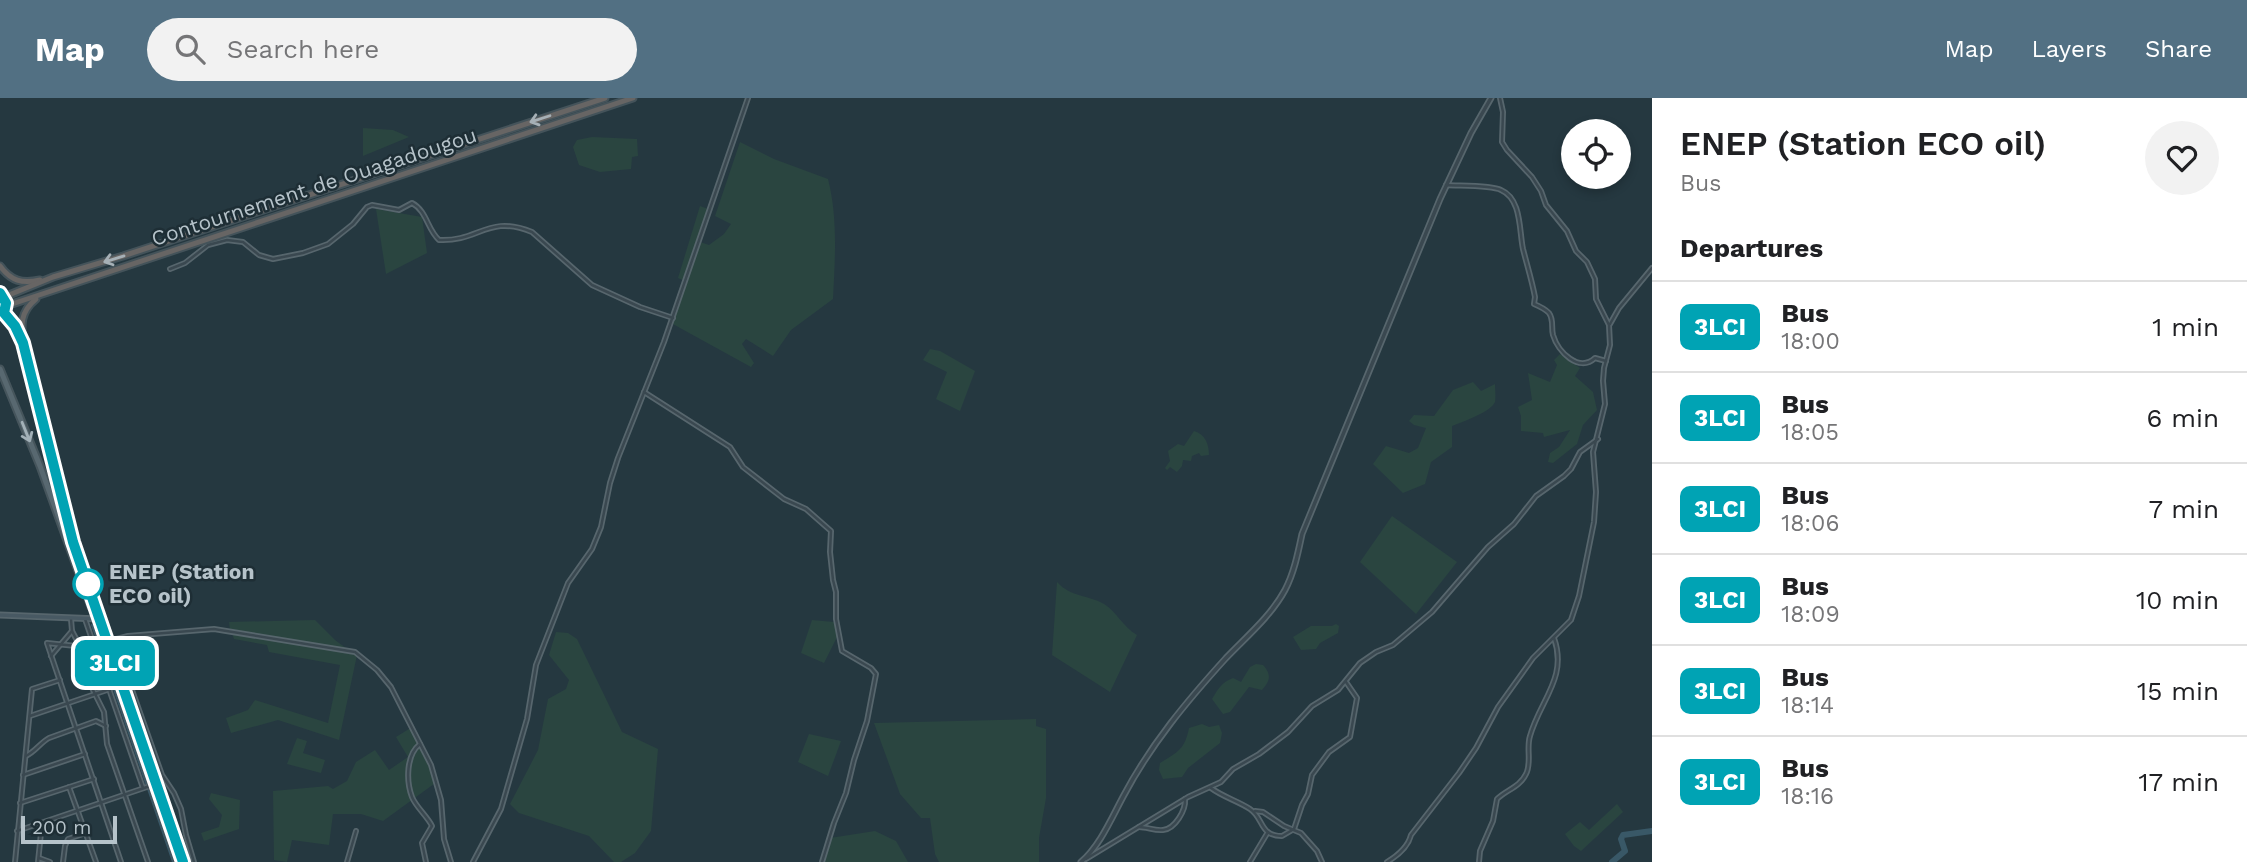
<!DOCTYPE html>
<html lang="en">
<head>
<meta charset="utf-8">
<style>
  :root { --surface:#fff; --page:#f2f2f2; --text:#202124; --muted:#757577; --line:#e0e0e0; --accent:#527083 }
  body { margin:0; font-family:"Work Sans",sans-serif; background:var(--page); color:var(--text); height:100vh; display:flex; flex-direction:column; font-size:26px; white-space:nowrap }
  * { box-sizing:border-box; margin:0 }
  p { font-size:23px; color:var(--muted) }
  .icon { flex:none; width:38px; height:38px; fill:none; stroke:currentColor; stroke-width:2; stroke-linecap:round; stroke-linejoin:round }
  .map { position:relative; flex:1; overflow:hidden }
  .panel { display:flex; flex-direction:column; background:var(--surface); width:595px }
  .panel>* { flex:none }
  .badge { padding:0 14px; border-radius:10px; font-size:24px; line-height:46px }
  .controls { position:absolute; left:1561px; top:21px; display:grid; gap:14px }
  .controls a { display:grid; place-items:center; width:70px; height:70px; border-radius:50%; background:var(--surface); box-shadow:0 4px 10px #0003; font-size:35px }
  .scale { position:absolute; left:21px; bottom:18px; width:96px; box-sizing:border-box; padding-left:7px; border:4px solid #b6c3ca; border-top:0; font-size:19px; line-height:24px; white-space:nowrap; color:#b6c3ca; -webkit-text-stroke:5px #1e2e35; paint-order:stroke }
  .map>.badge { position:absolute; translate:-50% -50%; box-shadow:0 0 0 4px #fff }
  h2 { padding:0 28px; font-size:26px; line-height:63px }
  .round { display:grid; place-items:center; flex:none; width:74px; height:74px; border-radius:37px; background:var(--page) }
  .overview { display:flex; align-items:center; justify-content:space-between; height:119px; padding:0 28px }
  h1 { font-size:33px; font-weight:600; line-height:52px }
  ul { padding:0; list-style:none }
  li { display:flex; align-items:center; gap:21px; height:91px; padding:0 28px; border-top:2px solid var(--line) }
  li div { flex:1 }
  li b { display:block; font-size:26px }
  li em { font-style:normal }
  li .badge { min-width:77px; font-weight:700; text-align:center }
  header { display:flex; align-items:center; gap:42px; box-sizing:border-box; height:98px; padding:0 35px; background:var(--accent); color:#fff }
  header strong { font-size:33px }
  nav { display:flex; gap:38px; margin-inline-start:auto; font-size:24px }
  .search { width:490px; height:63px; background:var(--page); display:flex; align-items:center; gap:18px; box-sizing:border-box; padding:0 24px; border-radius:38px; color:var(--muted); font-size:26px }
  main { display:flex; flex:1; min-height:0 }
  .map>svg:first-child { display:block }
  .green { fill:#2a4540 }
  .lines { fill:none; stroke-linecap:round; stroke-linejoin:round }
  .stream { stroke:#395867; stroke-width:2 }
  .river { stroke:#395867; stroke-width:6 }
  .minor-casing { stroke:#57666d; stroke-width:6 }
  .tertiary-casing { stroke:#57666d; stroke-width:7 }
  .secondary-casing { stroke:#57666d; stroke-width:7 }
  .primary-casing { stroke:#46555c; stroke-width:9 }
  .trunk-casing { stroke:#44535a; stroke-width:9 }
  .minor { stroke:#3a4850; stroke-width:2.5 }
  .tertiary { stroke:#3a4850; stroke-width:3.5 }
  .secondary { stroke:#485963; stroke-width:3.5 }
  .primary { stroke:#586870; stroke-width:5 }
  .trunk { stroke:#676564; stroke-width:5 }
  .oneway { stroke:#a6b0b6 }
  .oneway2 { stroke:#a3b1b8 }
  .line-casing { stroke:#fff; stroke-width:16 }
  .line { stroke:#00a3b4; stroke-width:10 }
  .stop-dot { fill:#fff; stroke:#00a3b4; stroke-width:3.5 }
  .labels { text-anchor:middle; stroke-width:5; stroke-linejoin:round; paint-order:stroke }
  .street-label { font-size:21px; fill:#b6c3ca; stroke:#1e2e35 }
  .stop-label { font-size:21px; font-weight:bold; fill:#b6c3ca; stroke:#1e2e35; text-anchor:start }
</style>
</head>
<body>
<header>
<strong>Map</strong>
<div class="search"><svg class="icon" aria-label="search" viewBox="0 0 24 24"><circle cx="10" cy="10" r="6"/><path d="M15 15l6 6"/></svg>Search here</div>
<nav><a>Map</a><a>Layers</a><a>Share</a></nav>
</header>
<main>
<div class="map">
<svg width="1652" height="764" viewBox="0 0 1652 764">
  <rect width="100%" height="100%" fill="#253840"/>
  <g class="green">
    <path d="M363,30L393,32L409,39L363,58Z"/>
    <path d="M592,39L637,41L638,58L632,59L631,71L600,74L579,67L573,49L577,42Z"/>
    <path d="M740,44L774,61L828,81C838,120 835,161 833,201L791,232L773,258L746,241L742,246L754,265L751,269L671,225L685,183L678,180L700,108L711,112L700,144L709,147L724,136L731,126L715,118Z"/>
    <path d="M376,111L422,119L427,155L386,176Z"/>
    <path d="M930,251L940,253L975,273L960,313L936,301L947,274L923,262Z"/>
    <path d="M1560,256L1580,270L1575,278L1593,294L1597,312L1583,327L1577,346L1553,365L1548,364L1550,355L1559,349L1570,332L1544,339L1543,335L1521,333V318L1518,309L1532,302L1528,275L1550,284L1557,267L1554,262Z"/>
    <path d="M1473,284L1481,293L1495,286C1495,291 1496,300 1495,304C1491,314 1462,324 1452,328V349L1431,364L1425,386L1403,395L1373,366L1386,348L1409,355L1418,350L1426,330L1414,327L1409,323L1414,317L1434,318L1453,292Z"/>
    <path d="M1194,333C1205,336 1209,346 1209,357L1201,358L1199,355L1192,358L1191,363L1183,362L1182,368L1177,374L1170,369L1167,372L1165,370L1170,363L1168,353L1178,346L1184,348Z"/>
    <path d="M1392,418L1457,464L1416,516L1360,464Z"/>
    <path d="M1057,484C1070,499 1089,497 1104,506C1116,513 1123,529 1137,537L1110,594L1052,557Z"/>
    <path d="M315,522L335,542L350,553L230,532L229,524Z"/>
    <path d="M812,522L834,524L838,537L824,565L801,555Z"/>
    <path d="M1336,526L1339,528L1338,535L1320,545L1316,551L1301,552L1293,539L1311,528H1332Z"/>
    <path d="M556,534L568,535L577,541L622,634L658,651L651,733L635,755L621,764H614L589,738L519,715L510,706L538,652L548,601L566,591L569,582L549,557Z"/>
    <path d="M232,535L357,557L339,642L278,622L231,635L226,620L248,612L255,602L328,625L340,567L269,554L267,547L234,541Z"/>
    <path d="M1256,566L1263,567C1272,577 1270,583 1262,592L1249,589L1230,614L1223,616L1212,601C1218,591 1222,584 1233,580L1241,584L1250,569Z"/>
    <path d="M1036,621V628L1046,631V700L1039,740V764H939L935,756L930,720H921L900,696L874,625Z"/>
    <path d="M1202,626L1209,629L1219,627L1222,635L1220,645L1188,670L1182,679L1163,681L1159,672L1160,665C1178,654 1185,651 1189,630Z"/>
    <path d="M412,629L430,662L438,683L383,723L361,716H333L329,747L292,742L287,764L274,762L273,693L328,688L333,691L347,683L356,664L375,652L389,672L408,659L396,639Z"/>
    <path d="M809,636L841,643L828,678L798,664Z"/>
    <path d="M297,640L307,643L303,655L325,662L321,675L287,666Z"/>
    <path d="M211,695L240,702L239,731L204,743L201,735L219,729L222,717L209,701Z"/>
    <path d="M1617,706L1623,714L1581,753L1574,748L1565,736L1580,724L1589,732Z"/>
    <path d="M875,733L896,743L908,764H823L830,740Z"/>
  </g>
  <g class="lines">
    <path class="stream" d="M92,527L173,764"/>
    <path class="river" d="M1612,764L1625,753L1621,741L1623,737L1652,733"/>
    <g class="minor-casing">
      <g id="minor">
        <path d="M1446,87C1460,88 1491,87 1501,92C1522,101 1519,133 1523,151C1527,167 1532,183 1535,199L1534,206C1539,208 1545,211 1549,215C1554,222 1551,229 1553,237C1558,254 1579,275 1595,260L1606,263"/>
        <path d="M170,171L185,165L208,147L227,142L243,144L259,157L273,161L303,155L328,146L353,126L367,109L372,107L399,112L412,105C427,113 427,131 439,142C479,144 488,116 532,134L592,187L640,209L673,220"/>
        <path d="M1610,226L1619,210L1652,170"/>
        <path d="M644,294L730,349L743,369L784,401L806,411L831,433L830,454L833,482L836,494V521L842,553L871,570L876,576L867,623L854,662L846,695L834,725L822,764"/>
        <path d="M85,521L143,690"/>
        <path d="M72,533L84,556L90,586L104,614L107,646L148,764"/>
        <path d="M114,541L162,677L174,695L181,711L186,737L194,764"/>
        <path d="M109,543L128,538L214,531L355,554L377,572L391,589L431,667L441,702L444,741L451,764"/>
        <path d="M95,550L47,545L121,764"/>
        <path d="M51,558L72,533L71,521"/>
        <path d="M30,618L110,591"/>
        <path d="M420,646C406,657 406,683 412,699C416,709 427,718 432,728L422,745L426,764"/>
        <path d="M26,658C36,653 40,645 49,640L96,623L106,628"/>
        <path d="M23,677L85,656"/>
        <path d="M69,689L96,764"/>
        <path d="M1211,690C1223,699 1238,703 1250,711C1264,720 1259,738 1282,738L1294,731L1302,707L1308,696L1312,677L1329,654L1350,639L1357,600L1346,584"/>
        <path d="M20,705L94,681"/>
        <path d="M1255,713L1263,714L1284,728L1301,735L1317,753L1322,764"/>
        <path d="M1139,729C1147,729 1155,733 1163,732C1175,731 1186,712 1185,701"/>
        <path d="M17,733L150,688"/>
        <path d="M39,760L50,764"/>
        <path d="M1086,761L1188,699L1221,684L1233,671L1259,656L1288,634L1312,608L1338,592L1360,565L1376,554L1393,547L1432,514L1488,449L1514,426L1536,398L1564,378L1571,371L1580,354L1598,341"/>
        <path d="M15,764L32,591L60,582"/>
        <path d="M38,764L42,725"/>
        <path d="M63,764L65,748L68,741L86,735"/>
        <path d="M347,764L356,733"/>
        <path d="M473,764L501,711L527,621L536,567L568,485L592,451L601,429L610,385L618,360L664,244L748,0"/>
        <path d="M1250,764L1268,734"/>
        <path d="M1387,764C1397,758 1408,749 1411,737L1459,675L1476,650L1498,609L1533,560L1571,522L1579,498L1594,424L1596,394L1593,354L1605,306L1603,283L1604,270L1610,247L1609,227L1596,201L1595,181L1587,164L1576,153L1567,133L1546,107L1541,93L1532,79L1507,52L1502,44L1503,14L1500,0"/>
        <path d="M1479,764L1480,753L1493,723L1497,701C1506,692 1520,689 1526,676C1532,665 1526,650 1530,638C1540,602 1568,580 1554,540"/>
      </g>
    </g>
    <g class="tertiary-casing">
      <path id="tertiary" d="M1081,764C1100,748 1112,719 1124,697C1151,646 1187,603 1226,560C1246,539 1271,518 1285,492C1294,475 1298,455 1302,436L1440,101L1471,35L1491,0"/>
    </g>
    <g class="secondary-casing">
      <path id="secondary" d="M0,517L99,521"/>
    </g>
    <g class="primary-casing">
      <g id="primary">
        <path d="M4,215L15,228L23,245L73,444L183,764"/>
        <path d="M0,271L40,368L91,509"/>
        <path d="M100,535L178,764"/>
      </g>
    </g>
    <g class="trunk-casing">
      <g id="trunk">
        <path d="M0,168C11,183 22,186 40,182"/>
        <path d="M0,195L4,199L6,208L0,218"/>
        <path d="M4,199L53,179L123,158L605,0"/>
        <path d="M6,208L633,0"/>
        <path d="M23,245C21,227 20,214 36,201"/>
      </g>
    </g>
    <use href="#minor" class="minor"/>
    <use href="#tertiary" class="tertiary"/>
    <use href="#secondary" class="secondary"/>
    <use href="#primary" class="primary"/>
    <use href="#trunk" class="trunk"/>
  </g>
  <defs><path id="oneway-shaft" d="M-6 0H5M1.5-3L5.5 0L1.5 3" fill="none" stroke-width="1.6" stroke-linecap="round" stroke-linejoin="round" transform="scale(1.75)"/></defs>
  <g class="oneway">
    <use href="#oneway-shaft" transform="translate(540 21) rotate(162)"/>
    <use href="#oneway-shaft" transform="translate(114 161) rotate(163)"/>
  </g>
  <use class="oneway2" href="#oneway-shaft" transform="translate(26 334) rotate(68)"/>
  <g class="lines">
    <g class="line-casing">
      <path id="line" d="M0,195L6,205L4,215L15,228L23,245L73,444L183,764"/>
    </g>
    <use href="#line" class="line"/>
  </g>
  <circle class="stop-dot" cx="88" cy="486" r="14"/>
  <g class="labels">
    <g class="street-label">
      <text transform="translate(314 89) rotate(-18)" y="7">Contournement de Ouagadougou</text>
    </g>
    <g class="stop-label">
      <text x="109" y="481">ENEP (Station<tspan x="109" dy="24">ECO oil)</tspan></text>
    </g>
  </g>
</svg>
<div class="controls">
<a><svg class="icon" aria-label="locate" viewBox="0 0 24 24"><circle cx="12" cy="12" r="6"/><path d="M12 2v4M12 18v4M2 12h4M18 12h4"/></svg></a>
</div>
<div class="scale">200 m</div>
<b class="badge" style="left:115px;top:565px;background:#00a3b4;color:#fff">3LCI</b>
</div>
<section class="panel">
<div class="overview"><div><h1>ENEP (Station ECO oil)</h1><p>Bus</p></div><a class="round"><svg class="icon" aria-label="heart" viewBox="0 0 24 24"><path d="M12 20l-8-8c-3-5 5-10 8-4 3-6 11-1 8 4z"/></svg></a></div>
<h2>Departures</h2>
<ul>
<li><span class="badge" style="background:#00a3b4;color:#fff">3LCI</span><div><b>Bus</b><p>18:00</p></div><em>1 min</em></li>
<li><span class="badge" style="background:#00a3b4;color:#fff">3LCI</span><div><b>Bus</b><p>18:05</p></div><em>6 min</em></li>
<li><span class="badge" style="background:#00a3b4;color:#fff">3LCI</span><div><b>Bus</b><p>18:06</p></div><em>7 min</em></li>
<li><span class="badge" style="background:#00a3b4;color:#fff">3LCI</span><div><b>Bus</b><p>18:09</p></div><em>10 min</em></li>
<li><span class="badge" style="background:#00a3b4;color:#fff">3LCI</span><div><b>Bus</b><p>18:14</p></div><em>15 min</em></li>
<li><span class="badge" style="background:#00a3b4;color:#fff">3LCI</span><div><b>Bus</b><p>18:16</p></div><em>17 min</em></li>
</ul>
</section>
</main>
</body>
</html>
